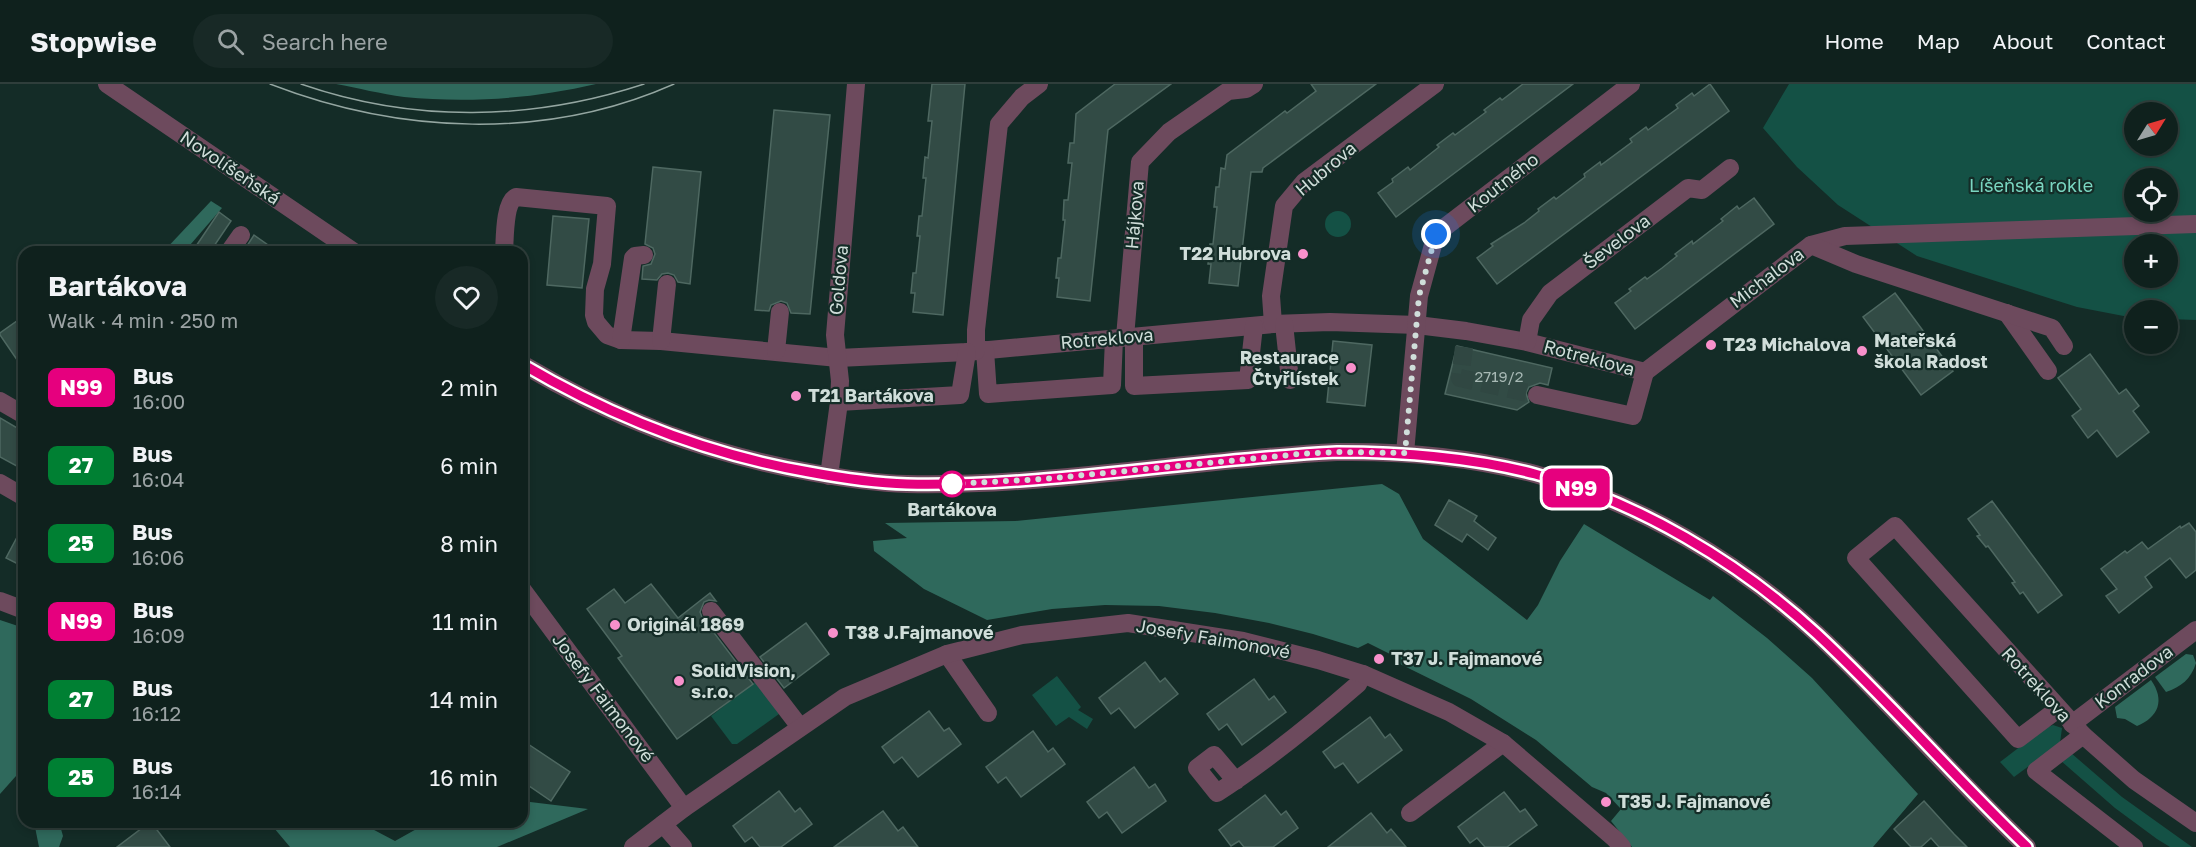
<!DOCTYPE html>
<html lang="en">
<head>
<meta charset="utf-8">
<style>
  :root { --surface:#0f211d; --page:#182926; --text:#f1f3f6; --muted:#9ba3a4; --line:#2f3e3b }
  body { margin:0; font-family:"Golos Text",sans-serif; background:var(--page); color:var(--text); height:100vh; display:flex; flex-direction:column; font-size:22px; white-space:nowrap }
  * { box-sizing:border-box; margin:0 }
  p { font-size:20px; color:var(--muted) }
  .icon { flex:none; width:33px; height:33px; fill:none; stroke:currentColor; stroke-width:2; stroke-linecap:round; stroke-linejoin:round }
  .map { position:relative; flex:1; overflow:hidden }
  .panel { position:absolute; left:18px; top:162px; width:510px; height:582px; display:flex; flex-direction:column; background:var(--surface); border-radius:18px; box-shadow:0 3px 9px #0003,0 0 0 2px var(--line) }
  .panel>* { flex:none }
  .badge { padding:0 12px; border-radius:9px; font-size:21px; line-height:39px }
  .needle { width:39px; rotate:53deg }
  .fabs { position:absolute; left:2124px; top:18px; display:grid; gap:12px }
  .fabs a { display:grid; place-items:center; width:54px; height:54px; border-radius:50%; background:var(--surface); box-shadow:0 3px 9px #0003,0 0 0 2px var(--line); font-size:30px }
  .you { position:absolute; width:30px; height:30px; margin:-15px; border:4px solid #fff; border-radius:50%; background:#1a73e8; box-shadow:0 0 0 9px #1a73e833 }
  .map>.badge { position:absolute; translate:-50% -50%; box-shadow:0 0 0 3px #fff }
  .round { display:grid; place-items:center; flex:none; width:63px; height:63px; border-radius:32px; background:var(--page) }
  .head { display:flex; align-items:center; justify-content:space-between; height:102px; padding:0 30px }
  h1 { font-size:28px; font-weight:700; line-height:45px }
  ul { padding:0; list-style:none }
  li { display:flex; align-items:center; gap:18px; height:78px; padding:0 30px }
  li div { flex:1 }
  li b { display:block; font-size:22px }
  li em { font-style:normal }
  li .badge { min-width:66px; font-weight:700; text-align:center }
  header { display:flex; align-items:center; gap:36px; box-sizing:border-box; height:84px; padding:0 30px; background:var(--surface); border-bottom:2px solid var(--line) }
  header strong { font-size:28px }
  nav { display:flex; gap:33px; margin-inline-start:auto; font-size:21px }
  .search { width:420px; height:54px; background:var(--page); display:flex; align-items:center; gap:15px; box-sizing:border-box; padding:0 21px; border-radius:33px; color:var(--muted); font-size:22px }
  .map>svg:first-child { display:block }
  .green { fill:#145145; fill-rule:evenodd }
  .forest { fill:#2f695c }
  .building { fill:#324b45; stroke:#4e6861; stroke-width:1.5 }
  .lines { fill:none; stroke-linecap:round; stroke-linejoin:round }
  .minor-tunnel { stroke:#304742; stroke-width:18; stroke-dasharray:18 9; stroke-linecap:butt }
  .minor { stroke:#6d4a5d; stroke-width:18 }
  .tram { stroke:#94a6a1; stroke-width:1.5 }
  .line-casing { stroke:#fff; stroke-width:14 }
  .line { stroke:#e6007e; stroke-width:9 }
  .walk { stroke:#d0deda; stroke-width:6; stroke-dasharray:0 10.8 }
  .poi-dot { fill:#f890cb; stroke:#142c27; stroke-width:2 }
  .stop-dot { fill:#fff; stroke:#e6007e; stroke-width:3 }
  .labels { text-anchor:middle; stroke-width:4.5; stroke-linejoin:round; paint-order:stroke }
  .number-label { font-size:15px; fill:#a8b9b5 }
  .street-label { font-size:18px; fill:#d0deda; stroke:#142c27 }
  .park-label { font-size:18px; fill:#7ad6c1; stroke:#142c27 }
  .poi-label { font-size:18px; font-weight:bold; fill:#d0deda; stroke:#142c27; text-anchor:start }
  .stop-label { font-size:18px; font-weight:bold; fill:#d0deda; stroke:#142c27 }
</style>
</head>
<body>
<header>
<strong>Stopwise</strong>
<div class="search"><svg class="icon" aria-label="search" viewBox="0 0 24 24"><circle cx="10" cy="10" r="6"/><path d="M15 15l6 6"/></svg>Search here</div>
<nav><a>Home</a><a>Map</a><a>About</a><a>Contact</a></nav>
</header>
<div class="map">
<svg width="2196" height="763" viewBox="0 0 2196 763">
  <rect width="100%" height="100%" fill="#142c27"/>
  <g class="green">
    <path d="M1789,0H2196V236L2168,235V226H2134V234L2077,223L1917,172L1838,121L1797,83L1763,44ZM2134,28H2168V62H2134ZM2134,94H2168V128H2134ZM2134,160H2168V194H2134Z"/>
    <circle cx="1338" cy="140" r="13"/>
    <path d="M1057,592L1081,623L1078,626L1093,635L1087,645L1069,633L1056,642L1032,611Z"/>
    <path d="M756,597L779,630L737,660H732L711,632Z"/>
    <path d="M2053,641L2062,644L2060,659L2014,693L2000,678L2043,645Z"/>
    <path d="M2071,669L2122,713L2192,763H2170L2157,755L2115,724L2060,676Z"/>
  </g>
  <g class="forest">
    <path d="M336,0H596C533,15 468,19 404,13C381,10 358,4 336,0Z"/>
    <path d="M211,117L222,124L184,168H163Z"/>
    <path d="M1382,400L1399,410L1423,455L1527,536L1538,521L1560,477L1584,440L1710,516L1713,512L1767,554L1812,594L1918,710L1873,763H1632L1611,737L1621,725L1606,709L1592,703L1536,656L1471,615L1400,580L1398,574L1368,559L1358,564L1313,550L1269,539L1215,529L1159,522L1105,521L1052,525L987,536L924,505L874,467L873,457L907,454L885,439L1015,437Z"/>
    <path d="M0,536L24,544V683L0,710Z"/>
    <path d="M2186,570L2193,571L2196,579C2191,595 2181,603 2166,608L2155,593Z"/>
    <path d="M2151,596C2165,616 2159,633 2137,642L2125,635L2117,634L2115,623Z"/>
    <path d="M522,717L588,725L497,763H290L274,744L257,738H359L395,757L429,738H522Z"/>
    <path d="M34,738H59L63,752L59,763H39Z"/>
  </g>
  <g class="building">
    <path d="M932,0H965L943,231L913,228L915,209H911L913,189H916L920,152H917L919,132H922L926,94H923L925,73L928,74L932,37H928Z"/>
    <path d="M1115,0H1171L1108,46L1090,217L1057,213L1059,194H1056L1058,174H1061L1065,136H1063L1064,116H1068L1072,79H1068L1070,59H1074L1076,30Z"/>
    <path d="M1311,0H1376L1263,84L1262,88H1251L1238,202L1209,199L1211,180H1208L1210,160H1213L1217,123H1214L1216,103H1219L1221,84L1225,85L1227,71L1285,27L1287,29L1316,7Z"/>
    <path d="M1523,0H1573L1396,133L1378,109L1393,98L1392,95L1408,83L1410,86L1439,63L1437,61L1453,49L1455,51L1486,28L1484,26L1500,14L1502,16Z"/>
    <path d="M1710,0L1729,27L1497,200L1477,174L1493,162L1491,160L1524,139L1539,127L1538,125L1554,113L1556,115L1585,93L1584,90L1600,78L1601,81L1632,58L1630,55L1646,43L1648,46L1678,24L1676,21L1692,9L1694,12Z"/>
    <path d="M774,26L830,31L810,230L791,229L787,219L781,217L771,221L769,227L755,226Z"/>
    <path d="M653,83L701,88L690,200L678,198L674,191L668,189L662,190L657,196L642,195L643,182L651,180L655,170L653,164L645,160Z"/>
    <path d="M1754,114L1774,140L1635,245L1615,219L1631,207L1629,205L1645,193L1647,195L1662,184L1677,172L1675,170L1692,157L1693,160L1723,137L1721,135L1737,122L1739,125Z"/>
    <path d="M219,128L231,137L210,168H192Z"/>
    <path d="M553,132L589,135L582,204L547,201Z"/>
    <path d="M254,151L278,168H243Z"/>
    <path d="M1895,209L1953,287L1921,311L1863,233Z"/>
    <path d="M24,232V286L0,251V249Z"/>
    <path d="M1333,257L1372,261L1365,322L1327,318Z"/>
    <path d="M1457,262L1552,284L1548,301L1540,299L1529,303L1526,309L1529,318L1517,326L1445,310Z"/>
    <path d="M2090,270L2119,310L2126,305L2139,322L2133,327L2149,348L2117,373L2097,346L2088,354L2072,332L2081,325L2058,294Z"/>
    <path d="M0,334L24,348V386L0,373Z"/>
    <path d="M1449,416L1477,432L1474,437L1496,454L1488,466L1467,450L1462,458L1435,441Z"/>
    <path d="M1992,417L2062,511L2038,529L2023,508L2020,510L2012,499L2015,498L1988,462L1986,463L1977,452L1980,451L1968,435Z"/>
    <path d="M2189,439L2196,448V486L2186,494L2170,474L2145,493L2152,503L2119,529L2106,512L2117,505L2101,485L2125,467L2127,469L2142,458L2148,465L2180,442L2181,444Z"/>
    <path d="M24,440V483L6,474Z"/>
    <path d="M651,500L678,534L710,509L716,517L709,516L704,518L700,528L702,533L753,600L677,655L618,574L622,572L587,525L614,505L625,519Z"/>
    <path d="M806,539L829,570L784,604L760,573Z"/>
    <path d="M1145,578L1160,598L1165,594L1178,610L1135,644L1119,624L1111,630L1099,614Z"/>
    <path d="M1254,595L1269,616L1274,612L1286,628L1242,661L1227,640L1219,646L1207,630Z"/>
    <path d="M929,627L944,647L949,644L961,660L918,693L902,673L894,679L882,663Z"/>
    <path d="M1370,633L1385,654L1390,650L1402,666L1358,699L1343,679L1335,684L1323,668Z"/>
    <path d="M1033,647L1048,668L1053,664L1065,680L1021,713L1006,693L998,699L986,683Z"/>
    <path d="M522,656L570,688L551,717L522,697Z"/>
    <path d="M1134,683L1149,704L1155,700L1166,717L1122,749L1107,728L1099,734L1087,718Z"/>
    <path d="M779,707L795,728L800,724L812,740L781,763H760L752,753L745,758L733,742Z"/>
    <path d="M1504,708L1520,728L1525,725L1537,741L1507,763H1485L1477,754L1470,759L1458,743Z"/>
    <path d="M1265,711L1281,731L1286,727L1298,744L1273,763H1244L1239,757L1231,762L1219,746Z"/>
    <path d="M1924,717L1954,750L1967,763H1939L1931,754L1921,763H1911L1894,745Z"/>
    <path d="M883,727L898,747L903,743L918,763H834Z"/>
    <path d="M1371,729L1387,749L1391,745L1406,763H1328Z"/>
    <path d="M151,738L170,763H117L150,738Z"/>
  </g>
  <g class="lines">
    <path class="minor-tunnel" d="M1464,263L1460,294L1537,311"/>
    <g class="minor">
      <path d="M107,0L354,168"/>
      <path d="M1811,161L1845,152L2196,140"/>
      <path d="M229,168L241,151"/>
      <path d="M504,168C505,155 504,119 516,113L607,122L602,180L595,205L594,231L596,238L607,251L621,256L661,257L838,274L967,268L1273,240L1330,238L1417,241L1466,247L1527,258L1645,288"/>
      <path d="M2007,229L2048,287"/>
      <path d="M1273,240L1271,212L1284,122L1304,98L1435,0"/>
      <path d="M1284,240L1290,296"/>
      <path d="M1125,253L1140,78L1169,48L1228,7L1246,5L1254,0"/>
      <path d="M1134,253V302L1248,296L1254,242"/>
      <path d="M621,256L633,174L635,172L644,171"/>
      <path d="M661,257L667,200"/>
      <path d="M1527,258L1531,236L1550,209L1688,104L1702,106L1730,84"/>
      <path d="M985,266L988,310L1112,301L1114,255"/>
      <path d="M776,267L780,228"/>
      <path d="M976,267V246L999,40L1022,13L1039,0"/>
      <path d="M522,280C613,334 704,369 809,388C841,394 874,399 907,400C1051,403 1194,375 1337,368C1404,367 1470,373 1535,390C1638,418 1739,478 1817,550C1890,618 1955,695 2027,763"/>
      <path d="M1645,288L1811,161L1856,180L2052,244L2064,262"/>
      <path d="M1537,311L1633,332L1645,288"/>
      <path d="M0,317L24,331"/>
      <path d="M839,318L960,311L967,268"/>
      <path d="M1405,369L1419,212L1436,150L1631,0"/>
      <path d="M829,392L839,318L840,297L835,251L856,0"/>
      <path d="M0,399L24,413"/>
      <path d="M522,505L684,724"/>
      <path d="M0,517L24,526"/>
      <path d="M711,527L800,643"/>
      <path d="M947,570L988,629"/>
      <path d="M2058,625L2018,655L1856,474L1895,442L2083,651L2134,696L2196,739"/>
      <path d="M2072,640L2196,546"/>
      <path d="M2083,651L2036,687L2134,763"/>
      <path d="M1236,697L1214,671L1197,684L1217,709C1268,676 1312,640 1358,600L1363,590"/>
      <path d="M1410,729L1503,659"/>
      <path d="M663,740L683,763"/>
      <path d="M633,763L684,724L845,613L947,570L1022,551L1128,539L1243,557L1318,576L1363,590L1449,628L1503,659L1615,755L1622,763"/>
    </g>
    <g class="tram">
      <path d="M270,0C399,50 546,57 674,0"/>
      <path d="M301,0C413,39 532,37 644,0"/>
    </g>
  </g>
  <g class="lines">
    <g class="line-casing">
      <path id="line" d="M522,280C612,333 705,370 809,388C841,394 874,399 907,400C1051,403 1194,375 1337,368C1404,368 1470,373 1535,390C1638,418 1739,478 1817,550C1890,618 1955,694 2027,763"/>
    </g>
    <use href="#line" class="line"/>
    <path class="walk" d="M952,400L1044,395L1300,370L1337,368L1405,369L1419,212L1436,150"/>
  </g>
  <g class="poi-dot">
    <circle cx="1303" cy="170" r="6"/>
    <circle cx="1711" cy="261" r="6"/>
    <circle cx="1862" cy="267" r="6"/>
    <circle cx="1351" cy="284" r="6"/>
    <circle cx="796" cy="312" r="6"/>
    <circle cx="615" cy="541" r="6"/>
    <circle cx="833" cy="549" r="6"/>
    <circle cx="1379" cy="575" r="6"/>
    <circle cx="679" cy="597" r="6"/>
    <circle cx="1606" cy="718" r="6"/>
  </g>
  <circle class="stop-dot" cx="952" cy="400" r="12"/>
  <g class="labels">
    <g class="number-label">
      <text x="1499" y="298">2719/2</text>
    </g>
    <g class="street-label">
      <text transform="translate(230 84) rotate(34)" y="6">Novolíšeňská</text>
      <text transform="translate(1326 85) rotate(-40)" y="6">Hubrova</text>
      <text transform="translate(1503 99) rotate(-38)" y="6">Koutného</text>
      <text transform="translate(1135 131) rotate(-85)" y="6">Hájkova</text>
      <text transform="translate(1617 158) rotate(-37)" y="6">Ševelova</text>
      <text transform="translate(1767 194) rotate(-37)" y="6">Michalova</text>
      <text transform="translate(839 196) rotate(-85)" y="6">Goldova</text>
      <text transform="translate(1107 255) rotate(-5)" y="6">Rotreklova</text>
      <text transform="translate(1589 274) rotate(15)" y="6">Rotreklova</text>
      <text transform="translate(1213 555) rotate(10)" y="6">Josefy Faimonové</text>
      <text transform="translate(2134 593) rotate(-37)" y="6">Konradova</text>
      <text transform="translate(2036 601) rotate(48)" y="6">Rotreklova</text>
      <text transform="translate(603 614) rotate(53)" y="6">Josefy Faimonové</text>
    </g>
    <g class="park-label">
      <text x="2031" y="108">Líšeňská rokle</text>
    </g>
    <g class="poi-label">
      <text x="1291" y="176" text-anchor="end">T22 Hubrova</text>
      <text x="1874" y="263">Mateřská<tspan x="1874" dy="21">škola Radost</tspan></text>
      <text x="1723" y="267">T23 Michalova</text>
      <text x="1339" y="280" text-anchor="end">Restaurace<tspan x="1339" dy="21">Čtyřlístek</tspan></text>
      <text x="808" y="318">T21 Bartákova</text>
      <text x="627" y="547">Originál 1869</text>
      <text x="845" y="555">T38 J.Fajmanové</text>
      <text x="1391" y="581">T37 J. Fajmanové</text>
      <text x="691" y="593">SolidVision,<tspan x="691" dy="21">s.r.o.</tspan></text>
      <text x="1618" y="724">T35 J. Fajmanové</text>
    </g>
    <g class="stop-label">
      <text x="952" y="432">Bartákova</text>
    </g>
  </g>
</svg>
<div class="fabs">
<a><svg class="needle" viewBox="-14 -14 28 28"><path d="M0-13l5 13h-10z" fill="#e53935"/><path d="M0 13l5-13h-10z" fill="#9ba3a4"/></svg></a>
<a><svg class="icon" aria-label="locate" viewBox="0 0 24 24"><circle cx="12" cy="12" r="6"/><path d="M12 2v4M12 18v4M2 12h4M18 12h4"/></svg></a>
<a>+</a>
<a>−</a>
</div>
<div class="you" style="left:1436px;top:150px"></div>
<b class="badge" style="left:1576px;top:404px;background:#e6007e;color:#fff">N99</b>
<section class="panel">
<div class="head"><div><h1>Bartákova</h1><p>Walk · 4 min · 250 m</p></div><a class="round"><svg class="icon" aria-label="heart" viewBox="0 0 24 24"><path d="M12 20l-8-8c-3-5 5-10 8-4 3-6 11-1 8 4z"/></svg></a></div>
<ul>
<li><span class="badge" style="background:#e6007e;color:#fff">N99</span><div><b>Bus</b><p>16:00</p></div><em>2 min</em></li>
<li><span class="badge" style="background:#008033;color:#fff">27</span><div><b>Bus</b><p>16:04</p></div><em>6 min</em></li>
<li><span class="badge" style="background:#008033;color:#fff">25</span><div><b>Bus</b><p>16:06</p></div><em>8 min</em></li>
<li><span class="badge" style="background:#e6007e;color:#fff">N99</span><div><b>Bus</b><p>16:09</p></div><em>11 min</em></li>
<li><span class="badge" style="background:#008033;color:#fff">27</span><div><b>Bus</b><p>16:12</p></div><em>14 min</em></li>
<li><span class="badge" style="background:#008033;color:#fff">25</span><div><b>Bus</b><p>16:14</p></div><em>16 min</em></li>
</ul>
</section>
</div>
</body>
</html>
